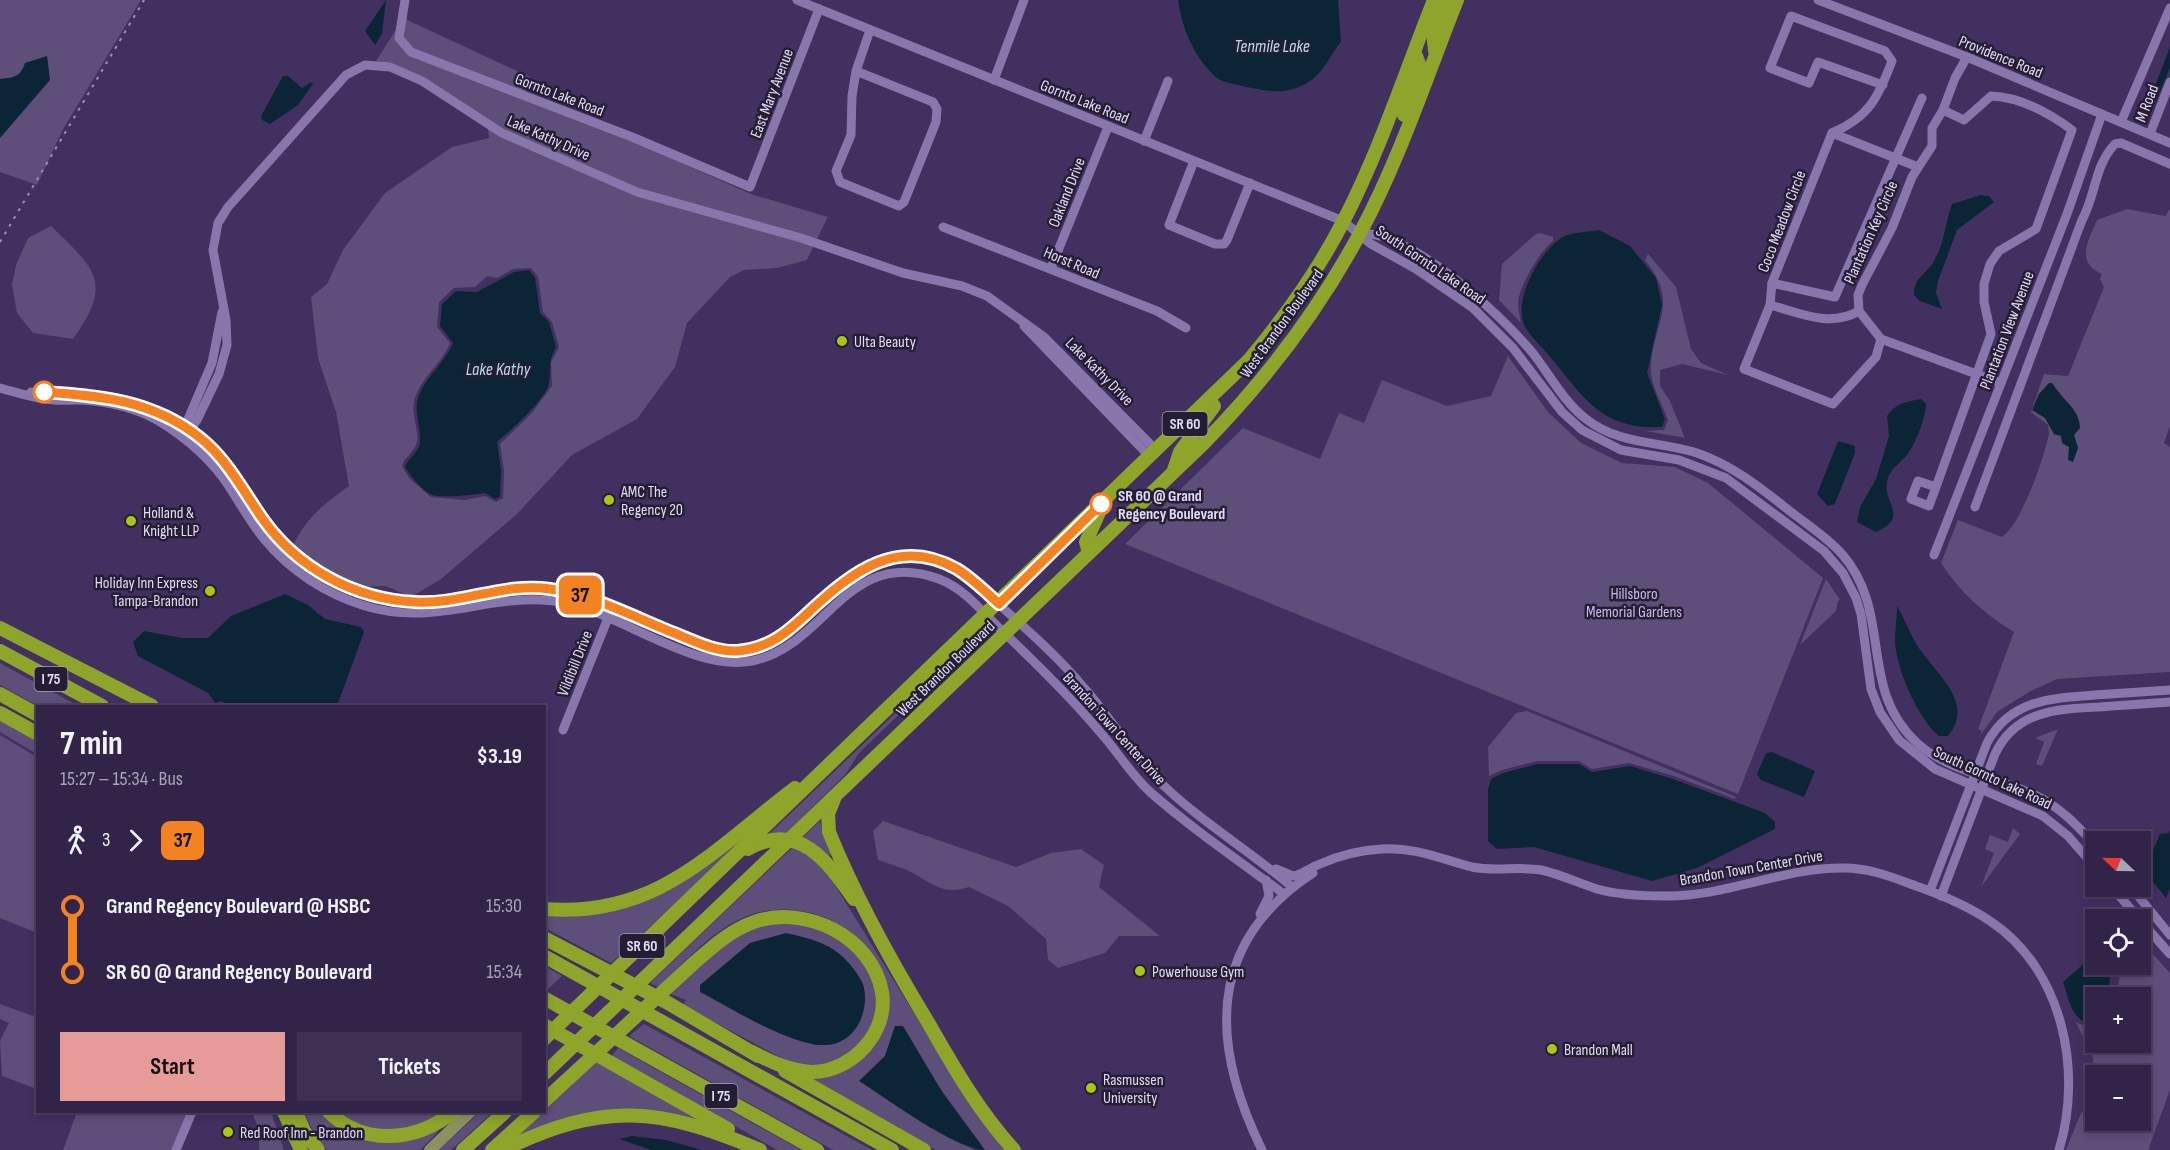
<!DOCTYPE html>
<html lang="en">
<head>
<meta charset="utf-8">
<style>
  :root { --surface:#322448; --page:#3d3052; --text:#f1f3f6; --muted:#a8a4b4; --line:#4d4160; --accent:#e69b98 }
  body { margin:0; font-family:"Sofia Sans Condensed",sans-serif; background:var(--page); color:var(--text); height:100vh; display:flex; flex-direction:column; font-size:22px; white-space:nowrap }
  * { box-sizing:border-box; margin:0 }
  p { font-size:20px; color:var(--muted) }
  .icon { flex:none; width:33px; height:33px; fill:none; stroke:currentColor; stroke-width:2; stroke-linecap:round; stroke-linejoin:round }
  .map { position:relative; flex:1; overflow:hidden }
  .details { position:absolute; left:36px; top:705px; width:510px; height:408px; display:flex; flex-direction:column; background:var(--surface); border-radius:0px; box-shadow:0 3px 9px #0003,0 0 0 2px var(--line) }
  .details>* { flex:none }
  .badge { padding:0 12px; border-radius:9px; font-size:21px; line-height:39px }
  .needle { width:39px; rotate:292deg }
  .controls { position:absolute; left:2085px; top:831px; display:grid; gap:12px }
  .controls a { display:grid; place-items:center; width:66px; height:66px; border-radius:0px; background:var(--surface); box-shadow:0 3px 9px #0003,0 0 0 2px var(--line); font-size:30px }
  .map>.badge { position:absolute; translate:-50% -50%; box-shadow:0 0 0 3px #fff }
  .legs { display:flex; align-items:center; gap:9px; height:66px; padding:0 24px; font-size:20px }
  .legs p { margin-inline-start:auto }
  .head { display:flex; align-items:center; justify-content:space-between; height:102px; padding:0 24px }
  h1 { font-size:33px; font-weight:700; line-height:45px }
  .primary-button { display:flex; gap:12px; margin-top:auto; padding:12px 24px }
  .primary-button a { flex:1; height:69px; border-radius:0px; background:var(--accent); color:#111; font-size:24px; font-weight:700; line-height:69px; text-align:center }
  .primary-button a+a { background:var(--page); color:var(--text) }
  ul { padding:0 24px; list-style:none }
  li { display:flex; align-items:center; gap:21px; height:66px; font-size:22px }
  li i { display:grid; place-items:center; width:9px; height:100%; margin:0 8px; background:currentColor }
  li i::after { content:''; width:15px; height:15px; margin:-8px; border:4px solid; border-radius:50%; background:var(--surface) }
  li p { margin-inline-start:auto }
  li:first-child i { background:linear-gradient(#0000 50%,currentColor 0) }
  li:last-child i { background:linear-gradient(currentColor 50%,#0000 0) }
  .map>svg:first-child { display:block }
  .green { fill:#5d4e7a; fill-rule:evenodd }
  .water { fill:#0c2536 }
  .lines { fill:none; stroke-linecap:round; stroke-linejoin:round }
  .minor { stroke:#8877ac; stroke-width:9 }
  .major { stroke:#8c925e; stroke-width:12 }
  .highway { stroke:#8ea42a; stroke-width:14 }
  .rail { stroke:#9d90b5; stroke-width:2; stroke-dasharray:3 6; stroke-linecap:butt }
  .line-1-casing { stroke:#fff; stroke-width:14 }
  .line-1 { stroke:#f58220; stroke-width:9 }
  .poi-dot { fill:#abc615; stroke:#251e33; stroke-width:2 }
  .stop-1-dot { fill:#fff; stroke:#f58220; stroke-width:3 }
  .labels { text-anchor:middle; stroke-width:5; stroke-linejoin:round; paint-order:stroke }
  .shield { fill:#251e33; stroke:#aaa2bc; stroke-width:1.5 }
  .shield-label { font-size:15px; font-weight:bold; fill:#e3daf7 }
  .street-label { font-size:16px; fill:#e3daf7; stroke:#251e33 }
  .poi-label { font-size:16px; fill:#e3daf7; stroke:#251e33; text-anchor:start }
  .stop-label { font-size:16px; font-weight:bold; fill:#e3daf7; stroke:#251e33; text-anchor:start }
  .park-label { font-size:16px; fill:#cab7f2; stroke:#251e33 }
  .water-label { font-size:18px; font-style:italic; fill:#b4dbf6; stroke:#251e33 }
</style>
</head>
<body>
<div class="map">
<svg width="2170" height="1150" viewBox="0 0 2170 1150">
  <rect width="100%" height="100%" fill="#423060"/>
  <g class="green">
    <path d="M0,0H141L62,131L37,185L0,172V138L49,80L47,57L25,63C21,77 13,78 0,79Z"/>
    <path d="M405,19L530,77L525,93L413,50L403,37Z"/>
    <path d="M397,28L409,54L630,140L751,194L828,217L817,239L638,189L516,137L391,64L376,61Z"/>
    <path d="M488,129L615,187L814,245L807,260L777,268L744,270L730,277L687,323L675,367L637,419L572,455L516,515L441,579L411,597L386,586L355,587L317,567L293,547C304,519 325,503 349,486L336,412L318,358L311,297L327,284L343,250L385,193L452,147L489,138ZM531,268L538,277L543,312L552,322L559,347L551,362L552,386L531,414L500,444L504,471L503,498L496,502L485,496L465,500L431,497L409,478L402,466C405,456 415,452 417,442C419,427 409,411 416,395C424,375 442,363 450,343L437,327L439,302L454,288L475,287L487,276L497,278L513,269Z"/>
    <path d="M2127,209L2165,216L2170,209V426L2164,443L2170,447V672L2057,679L2029,692L1997,712L1980,736L1982,731L1978,729L2014,632C1985,615 1959,591 1941,563L1958,520L2002,537C2022,523 2043,460 2049,434L2048,425L2031,412L2044,374L2068,376L2104,287L2100,279L2102,274C2075,262 2088,241 2097,220ZM2052,383L2075,414L2074,435L2078,448L2069,453V447L2061,435L2054,434L2045,418L2033,410L2039,394Z"/>
    <path d="M51,226C95,269 114,282 73,339L33,333L17,313L12,285L16,265L28,238Z"/>
    <path d="M1541,233L1553,237V241C1540,251 1519,286 1518,303C1518,310 1520,317 1521,323L1499,300L1502,264L1536,234Z"/>
    <path d="M1648,254L1676,287L1691,349L1701,363L1728,375L1682,364L1660,370V386L1670,401L1685,438L1646,431L1664,430L1668,420C1663,406 1651,385 1651,371C1651,323 1682,306 1645,260Z"/>
    <path d="M1508,356L1548,412L1581,443L1622,463L1675,467L1708,483L1823,578L1738,794L1125,544L1243,428L1320,459L1339,413L1364,423L1382,380L1447,406L1491,396Z"/>
    <path d="M1826,579L1840,600L1838,601L1836,611L1800,645Z"/>
    <path d="M982,634L859,753L845,775L784,835L769,834L973,639Z"/>
    <path d="M0,663L78,706H38L0,685Z"/>
    <path d="M1527,711L1736,797L1735,799L1674,776L1629,763L1592,769L1579,761H1537L1502,770L1489,776L1488,747L1516,713Z"/>
    <path d="M0,718L37,739V754L0,732Z"/>
    <path d="M2058,729L2042,766L2036,764L2044,742L2035,738Z"/>
    <path d="M0,735L37,757V933L0,918Z"/>
    <path d="M820,821L823,836L831,854L829,856L802,838Z"/>
    <path d="M883,821L1016,867L1051,853L1081,849L1104,865L1099,887L1160,936H1119L1105,953L1058,968L1048,960L1046,939L1008,906L969,887C943,896 932,883 911,872C901,867 889,864 878,860L873,831Z"/>
    <path d="M2013,828L2020,834L1981,887L1994,853L1985,849L1990,835L2008,842Z"/>
    <path d="M753,830L611,963L545,928V913L659,895L677,885Z"/>
    <path d="M793,847L822,864L949,1070L1007,1150H985L895,1026L885,1056L860,1081L926,1124L975,1150H936L803,1078L851,1064L885,1004C876,987 855,938 843,928C831,918 815,913 800,911C736,901 701,947 658,987L650,983Z"/>
    <path d="M776,920L821,927L861,955L877,991L875,1021L858,1048L832,1064L798,1067L683,1005L686,1000L671,994L732,937ZM843,957L859,977L861,1020C850,1041 835,1046 813,1045Z"/>
    <path d="M2141,941L2170,973V1090L2148,1150H2066L2081,1113L2095,1105L2096,1120H2140V1076L2092,1077L2093,1058L2076,1022L2095,1031L2096,1042H2140V998L2116,997L2122,965L2140,964Z"/>
    <path d="M545,966L562,976L546,991L545,990Z"/>
    <path d="M0,1004L33,1016L37,1006V1089L2,1076L0,1041L9,1023L0,1019Z"/>
    <path d="M644,1024L872,1150H833L629,1036Z"/>
    <path d="M618,1048L801,1150H777L612,1056Z"/>
    <path d="M594,1061L701,1119L700,1122L658,1112L512,1138L540,1112H544L545,1108Z"/>
    <path d="M77,1112H188L172,1150H63Z"/>
    <path d="M252,1112H271L284,1150H259V1130Z"/>
    <path d="M304,1112H324L360,1134L436,1127L438,1132L420,1150H327L314,1133Z"/>
    <path d="M333,1112H449L428,1126L373,1131Z"/>
    <path d="M480,1112H493L451,1150H439Z"/>
  </g>
  <g class="water">
    <path d="M386,0L382,34L375,45L365,31Z"/>
    <path d="M1178,0H1338L1341,42C1329,56 1326,70 1310,81C1287,97 1264,91 1238,85C1232,83 1221,82 1217,78C1194,58 1182,28 1178,0Z"/>
    <path d="M2170,47V68L2151,112H2145Z"/>
    <path d="M47,56L50,80L0,138V79C13,78 21,77 25,63Z"/>
    <path d="M283,76H288L302,88L311,82L313,84L298,105L270,124L262,120L261,116Z"/>
    <path d="M1981,195L1989,196L1994,202L1957,230L1938,281L1936,293L1942,309L1920,301L1914,295C1914,275 1928,274 1935,259C1945,242 1945,222 1952,204Z"/>
    <path d="M1599,230L1630,246L1656,278L1662,305L1647,373L1665,419L1662,427C1604,430 1586,401 1552,359C1544,349 1529,336 1524,324C1513,299 1541,249 1563,237C1573,232 1588,232 1599,230Z"/>
    <path d="M529,270L535,278L540,313L549,322L556,347C547,364 552,366 549,383C547,398 509,432 497,442L501,470L500,497L495,499L485,493C474,495 441,498 432,495C422,491 410,475 405,467C409,456 421,452 420,439C420,425 414,412 418,398C425,377 445,363 453,343L440,326L442,304L456,291L477,292L514,272Z"/>
    <path d="M2049,383H2052C2062,400 2080,409 2080,428L2074,435L2078,448L2073,462L2068,460L2069,447L2062,443L2061,436L2054,434L2045,418L2032,410L2039,394Z"/>
    <path d="M1921,399L1926,404C1925,419 1917,440 1909,452C1902,463 1890,467 1887,482C1883,504 1910,517 1876,532L1857,522L1860,507L1876,479L1889,436L1887,416C1896,403 1906,402 1921,399Z"/>
    <path d="M1838,441L1855,446V453L1835,504L1828,506L1817,494Z"/>
    <path d="M285,594L308,605L325,619L361,627L364,632L337,706H232L220,701L216,704L208,693L138,656L133,642L144,631L182,638H208L231,616Z"/>
    <path d="M1897,606C1904,617 1908,629 1914,640C1930,670 1978,701 1948,736H1939C1918,719 1895,667 1895,639C1895,628 1897,617 1897,606Z"/>
    <path d="M1772,752L1815,771L1804,797L1761,780L1757,774L1766,753Z"/>
    <path d="M1537,764H1579L1592,772L1630,766L1673,779L1765,813L1775,822V829L1697,868L1652,881L1534,847L1497,849L1488,841V789L1491,779L1503,773Z"/>
    <path d="M2170,830V889L2166,898L2144,871L2160,834L2169,833Z"/>
    <path d="M786,933C807,938 828,942 844,958C851,965 859,975 863,984C871,1010 855,1045 825,1045C791,1046 731,1008 700,992V985L750,943Z"/>
    <path d="M2095,954L2096,964L2110,965C2111,976 2108,986 2111,997L2096,998L2095,1028C2071,1018 2071,1006 2063,982Z"/>
    <path d="M895,1026H903L944,1095L985,1150C956,1150 886,1098 859,1081L885,1056Z"/>
    <path d="M632,1136L666,1140L702,1150H651L619,1139Z"/>
  </g>
  <g class="lines">
    <g class="minor">
      <path d="M405,0L399,38L411,52L632,137L750,187L819,9"/>
      <path d="M797,0L1343,221L1371,244L1416,269L1473,308L1513,348L1562,412L1582,430L1621,450L1679,460L1726,478L1824,551L1843,573L1856,598L1861,614L1871,689L1880,712L1899,740L1935,769L2043,816L2068,836L2096,868"/>
      <path d="M1818,0L1967,57L2170,143"/>
      <path d="M1967,57L1955,78L1943,110L1932,128V146L1912,177L1892,228L1862,285L1858,295L1859,311L1881,339L2001,383"/>
      <path d="M856,71L933,102L937,109L936,122L904,202L899,206L840,182L836,171L851,135L852,96L856,71L870,30"/>
      <path d="M994,80L1024,0"/>
      <path d="M2121,122L2170,8"/>
      <path d="M1832,133L1918,167"/>
      <path d="M2150,134L2170,82"/>
      <path d="M1144,141L1168,81"/>
      <path d="M1194,161L1169,225L1215,244H1224L1227,240L1250,183"/>
      <path d="M943,227L1157,311L1186,328"/>
      <path d="M1360,233C1413,233 1498,312 1532,352C1550,375 1563,401 1586,419C1619,445 1659,441 1697,453C1735,466 1764,491 1795,515C1811,527 1829,539 1842,554C1894,614 1857,688 1917,743C1949,772 1996,777 2033,794C2059,806 2077,825 2096,846"/>
      <path d="M1051,268L1108,127"/>
      <path d="M1772,283L1835,297L1922,98"/>
      <path d="M1770,305C1801,313 1829,328 1859,311"/>
      <path d="M1024,326L1150,457"/>
      <path d="M1881,339L1876,357L1833,404L1744,369L1770,305L1772,283L1832,133C1869,117 1878,98 1892,61L1885,51L1791,16L1770,68L1809,83L1818,62L1883,85"/>
      <path d="M0,388C15,392 30,397 45,399C57,401 71,400 83,400C109,402 134,407 157,420C185,437 212,460 230,488C241,505 251,523 264,539C290,571 326,594 365,606C441,629 496,587 570,604C625,617 696,672 752,661C826,647 847,545 939,579C963,588 980,609 998,627C1033,660 1069,695 1100,732C1117,751 1130,773 1149,791C1191,828 1239,861 1284,894"/>
      <path d="M31,392C103,392 174,404 224,461C239,479 249,499 262,518C290,558 331,586 379,597C406,604 434,604 462,599C481,594 501,588 521,587C539,586 557,590 574,594C626,606 701,661 753,648C828,629 850,523 951,566C971,575 988,594 1004,609C1032,634 1061,660 1085,689C1110,717 1129,750 1156,778C1196,819 1248,849 1292,887"/>
      <path d="M183,431L212,363L222,312"/>
      <path d="M187,433L197,420L219,374L227,345L226,320L213,250L218,223L228,207L346,75L365,65L390,67L422,81L502,133L637,192L801,238L903,273L962,286L987,296L1044,337L1157,451"/>
      <path d="M1936,487L1918,481L1911,499L1929,506L1936,487L1991,334L1984,302V284L1990,264L1999,251L2036,229L2072,130C2049,113 2020,97 1991,96L1964,120L1943,110"/>
      <path d="M1975,507L2082,220C2096,195 2094,166 2115,144L2121,143L2170,164"/>
      <path d="M1934,555L2067,214L2102,114"/>
      <path d="M563,730L610,613"/>
      <path d="M1276,869L1293,876C1303,874 1311,867 1320,864C1338,856 1362,850 1382,849C1415,847 1441,859 1472,867C1495,872 1518,866 1541,870C1560,874 1578,883 1597,889C1618,895 1642,896 1665,896C1726,897 1784,867 1844,868C1871,868 1894,878 1919,887C1944,896 1968,906 1990,921C2063,969 2083,1071 2059,1150"/>
      <path d="M2111,886L2140,920"/>
      <path d="M2130,886L2170,935"/>
      <path d="M1930,891L1987,743C2010,700 2051,698 2095,695C2120,693 2145,692 2170,690"/>
      <path d="M1941,896L1995,754C2016,710 2057,709 2099,707C2123,705 2146,704 2170,702"/>
      <path d="M1260,914L1269,896L1266,880"/>
      <path d="M2140,920L2170,954"/>
      <path d="M176,1150L192,1112"/>
      <path d="M1262,1150C1210,1044 1206,943 1313,873"/>
    </g>
    <path class="major" d="M430,1150L470,1112"/>
    <g class="highway">
      <path d="M1435,51L1433,31L1445,0"/>
      <path d="M1404,115L1419,64L1416,56"/>
      <path d="M1174,470L1180,452L1214,406"/>
      <path d="M1089,553L1086,542L1100,510"/>
      <path d="M0,628L152,706"/>
      <path d="M0,651L102,706"/>
      <path d="M0,694L38,715"/>
      <path d="M0,713L38,734"/>
      <path d="M834,799L828,814L829,832C856,899 892,963 929,1024C954,1068 980,1113 1014,1150"/>
      <path d="M748,849C799,820 828,862 854,899"/>
      <path d="M544,909C658,918 713,850 795,788"/>
      <path d="M544,938L668,1003L758,1056"/>
      <path d="M544,956L892,1150"/>
      <path d="M544,998L817,1150"/>
      <path d="M544,1025L728,1129"/>
      <path d="M544,1039L1249,360C1285,317 1318,271 1344,220C1380,150 1405,73 1434,0"/>
      <path d="M785,1071L924,1150"/>
      <path d="M544,1074L1202,445C1264,382 1317,313 1359,235C1399,161 1426,78 1457,0"/>
      <path d="M544,1101L694,963C712,947 731,930 754,922C806,904 872,937 882,992C889,1032 852,1072 812,1072C790,1071 771,1062 752,1052"/>
      <path d="M284,1112L301,1150"/>
      <path d="M296,1112L304,1131L318,1150"/>
      <path d="M329,1112C365,1147 417,1141 453,1112"/>
      <path d="M463,1150L505,1112"/>
      <path d="M492,1150L534,1112"/>
      <path d="M503,1150C604,1101 659,1107 760,1150"/>
    </g>
    <path class="rail" d="M0,242L144,0"/>
  </g>
  <g class="lines">
    <g class="line-1-casing">
      <path id="line-1" d="M44,392C100,396 152,400 199,437C227,459 242,489 262,518C297,568 354,599 415,602C461,605 504,582 550,589C593,595 634,617 674,633C694,641 715,652 737,651C769,649 789,631 811,610C853,571 899,536 957,569C973,579 986,592 999,604L1101,504"/>
    </g>
    <use href="#line-1" class="line-1"/>
  </g>
  <g class="poi-dot">
    <circle cx="842" cy="341" r="6"/>
    <circle cx="609" cy="500" r="6"/>
    <circle cx="131" cy="521" r="6"/>
    <circle cx="210" cy="591" r="6"/>
    <circle cx="1140" cy="971" r="6"/>
    <circle cx="1552" cy="1049" r="6"/>
    <circle cx="1091" cy="1088" r="6"/>
    <circle cx="228" cy="1132" r="6"/>
  </g>
  <g class="stop-1-dot">
    <circle cx="44" cy="392" r="10"/>
    <circle cx="1101" cy="504" r="10"/>
  </g>
  <g class="labels">
    <g class="shield">
      <rect x="1162.5" y="412" width="45" height="24" rx="4.5"/>
      <rect x="34.5" y="667" width="33" height="24" rx="4.5"/>
      <rect x="619.5" y="934" width="45" height="24" rx="4.5"/>
      <rect x="704.5" y="1084" width="33" height="24" rx="4.5"/>
    </g>
    <g class="shield-label">
      <text x="1185" y="429">SR 60</text>
      <text x="51" y="684">I 75</text>
      <text x="642" y="951">SR 60</text>
      <text x="721" y="1101">I 75</text>
    </g>
    <g class="street-label">
      <text transform="translate(2001 56) rotate(22)" y="6">Providence Road</text>
      <text transform="translate(771 93) rotate(-69)" y="6">East Mary Avenue</text>
      <text transform="translate(560 94) rotate(21)" y="6">Gornto Lake Road</text>
      <text transform="translate(1085 101) rotate(22)" y="6">Gornto Lake Road</text>
      <text transform="translate(2146 103) rotate(-69)" y="6">M Road</text>
      <text transform="translate(549 137) rotate(24)" y="6">Lake Kathy Drive</text>
      <text transform="translate(1066 192) rotate(-68)" y="6">Oakland Drive</text>
      <text transform="translate(1781 221) rotate(-69)" y="6">Coco Meadow Circle</text>
      <text transform="translate(1870 232) rotate(-66)" y="6">Plantation Key Circle</text>
      <text transform="translate(1072 262) rotate(23)" y="6">Horst Road</text>
      <text transform="translate(1431 264) rotate(34)" y="6">South Gornto Lake Road</text>
      <text transform="translate(1281 323) rotate(-54)" y="6">West Brandon Boulevard</text>
      <text transform="translate(2006 330) rotate(-69)" y="6">Plantation View Avenue</text>
      <text transform="translate(1100 371) rotate(45)" y="6">Lake Kathy Drive</text>
      <text transform="translate(574 663) rotate(-68)" y="6">Vildibill Drive</text>
      <text transform="translate(945 668) rotate(-44)" y="6">West Brandon Boulevard</text>
      <text transform="translate(1115 728) rotate(48)" y="6">Brandon Town Center Drive</text>
      <text transform="translate(1993 777) rotate(25)" y="6">South Gornto Lake Road</text>
      <text transform="translate(1751 867) rotate(-10)" y="6">Brandon Town Center Drive</text>
    </g>
    <g class="poi-label">
      <text x="854" y="347">Ulta Beauty</text>
      <text x="621" y="497">AMC The<tspan x="621" dy="18">Regency 20</tspan></text>
      <text x="143" y="518">Holland &amp;<tspan x="143" dy="18">Knight LLP</tspan></text>
      <text x="198" y="588" text-anchor="end">Holiday Inn Express<tspan x="198" dy="18">Tampa-Brandon</tspan></text>
      <text x="1152" y="977">Powerhouse Gym</text>
      <text x="1564" y="1055">Brandon Mall</text>
      <text x="1103" y="1085">Rasmussen<tspan x="1103" dy="18">University</tspan></text>
      <text x="240" y="1138">Red Roof Inn - Brandon</text>
    </g>
    <g class="stop-label">
      <text x="1118" y="501">SR 60 @ Grand<tspan x="1118" dy="18">Regency Boulevard</tspan></text>
    </g>
    <g class="park-label">
      <text x="1634" y="599">Hillsboro<tspan x="1634" dy="18">Memorial Gardens</tspan></text>
    </g>
    <g class="water-label">
      <text x="1272" y="52">Tenmile Lake</text>
      <text x="498" y="375">Lake Kathy</text>
    </g>
  </g>
</svg>
<div class="controls">
<a><svg class="needle" viewBox="-14 -14 28 28"><path d="M0-13l5 13h-10z" fill="#e53935"/><path d="M0 13l5-13h-10z" fill="#a8a4b4"/></svg></a>
<a><svg class="icon" aria-label="locate" viewBox="0 0 24 24"><circle cx="12" cy="12" r="6"/><path d="M12 2v4M12 18v4M2 12h4M18 12h4"/></svg></a>
<a>+</a>
<a>−</a>
</div>
<b class="badge" style="left:580px;top:595px;background:#f58220;color:#111">37</b>
<section class="details">
<div class="head"><div><h1>7 min</h1><p>15:27 – 15:34 · Bus</p></div><b>$3.19</b></div>
<div class="legs"><svg class="icon" aria-label="walk" viewBox="0 0 24 24"><circle cx="13" cy="4" r="2"/><path d="M13 8l-2 6 4 7M11 14l-3 7M7 12l3-4h3l4 4"/></svg>3<svg class="icon" aria-label="forward" viewBox="0 0 24 24"><path d="M9 5l7 7-7 7"/></svg><b class="badge" style="background:#f58220;color:#111">37</b></div>
<ul>
<li><i style="color:#f58220"></i><b>Grand Regency Boulevard @ HSBC</b><p>15:30</p></li>
<li><i style="color:#f58220"></i><b>SR 60 @ Grand Regency Boulevard</b><p>15:34</p></li>
</ul>
<div class="primary-button"><a>Start</a><a>Tickets</a></div>
</section>
</div>
</body>
</html>
